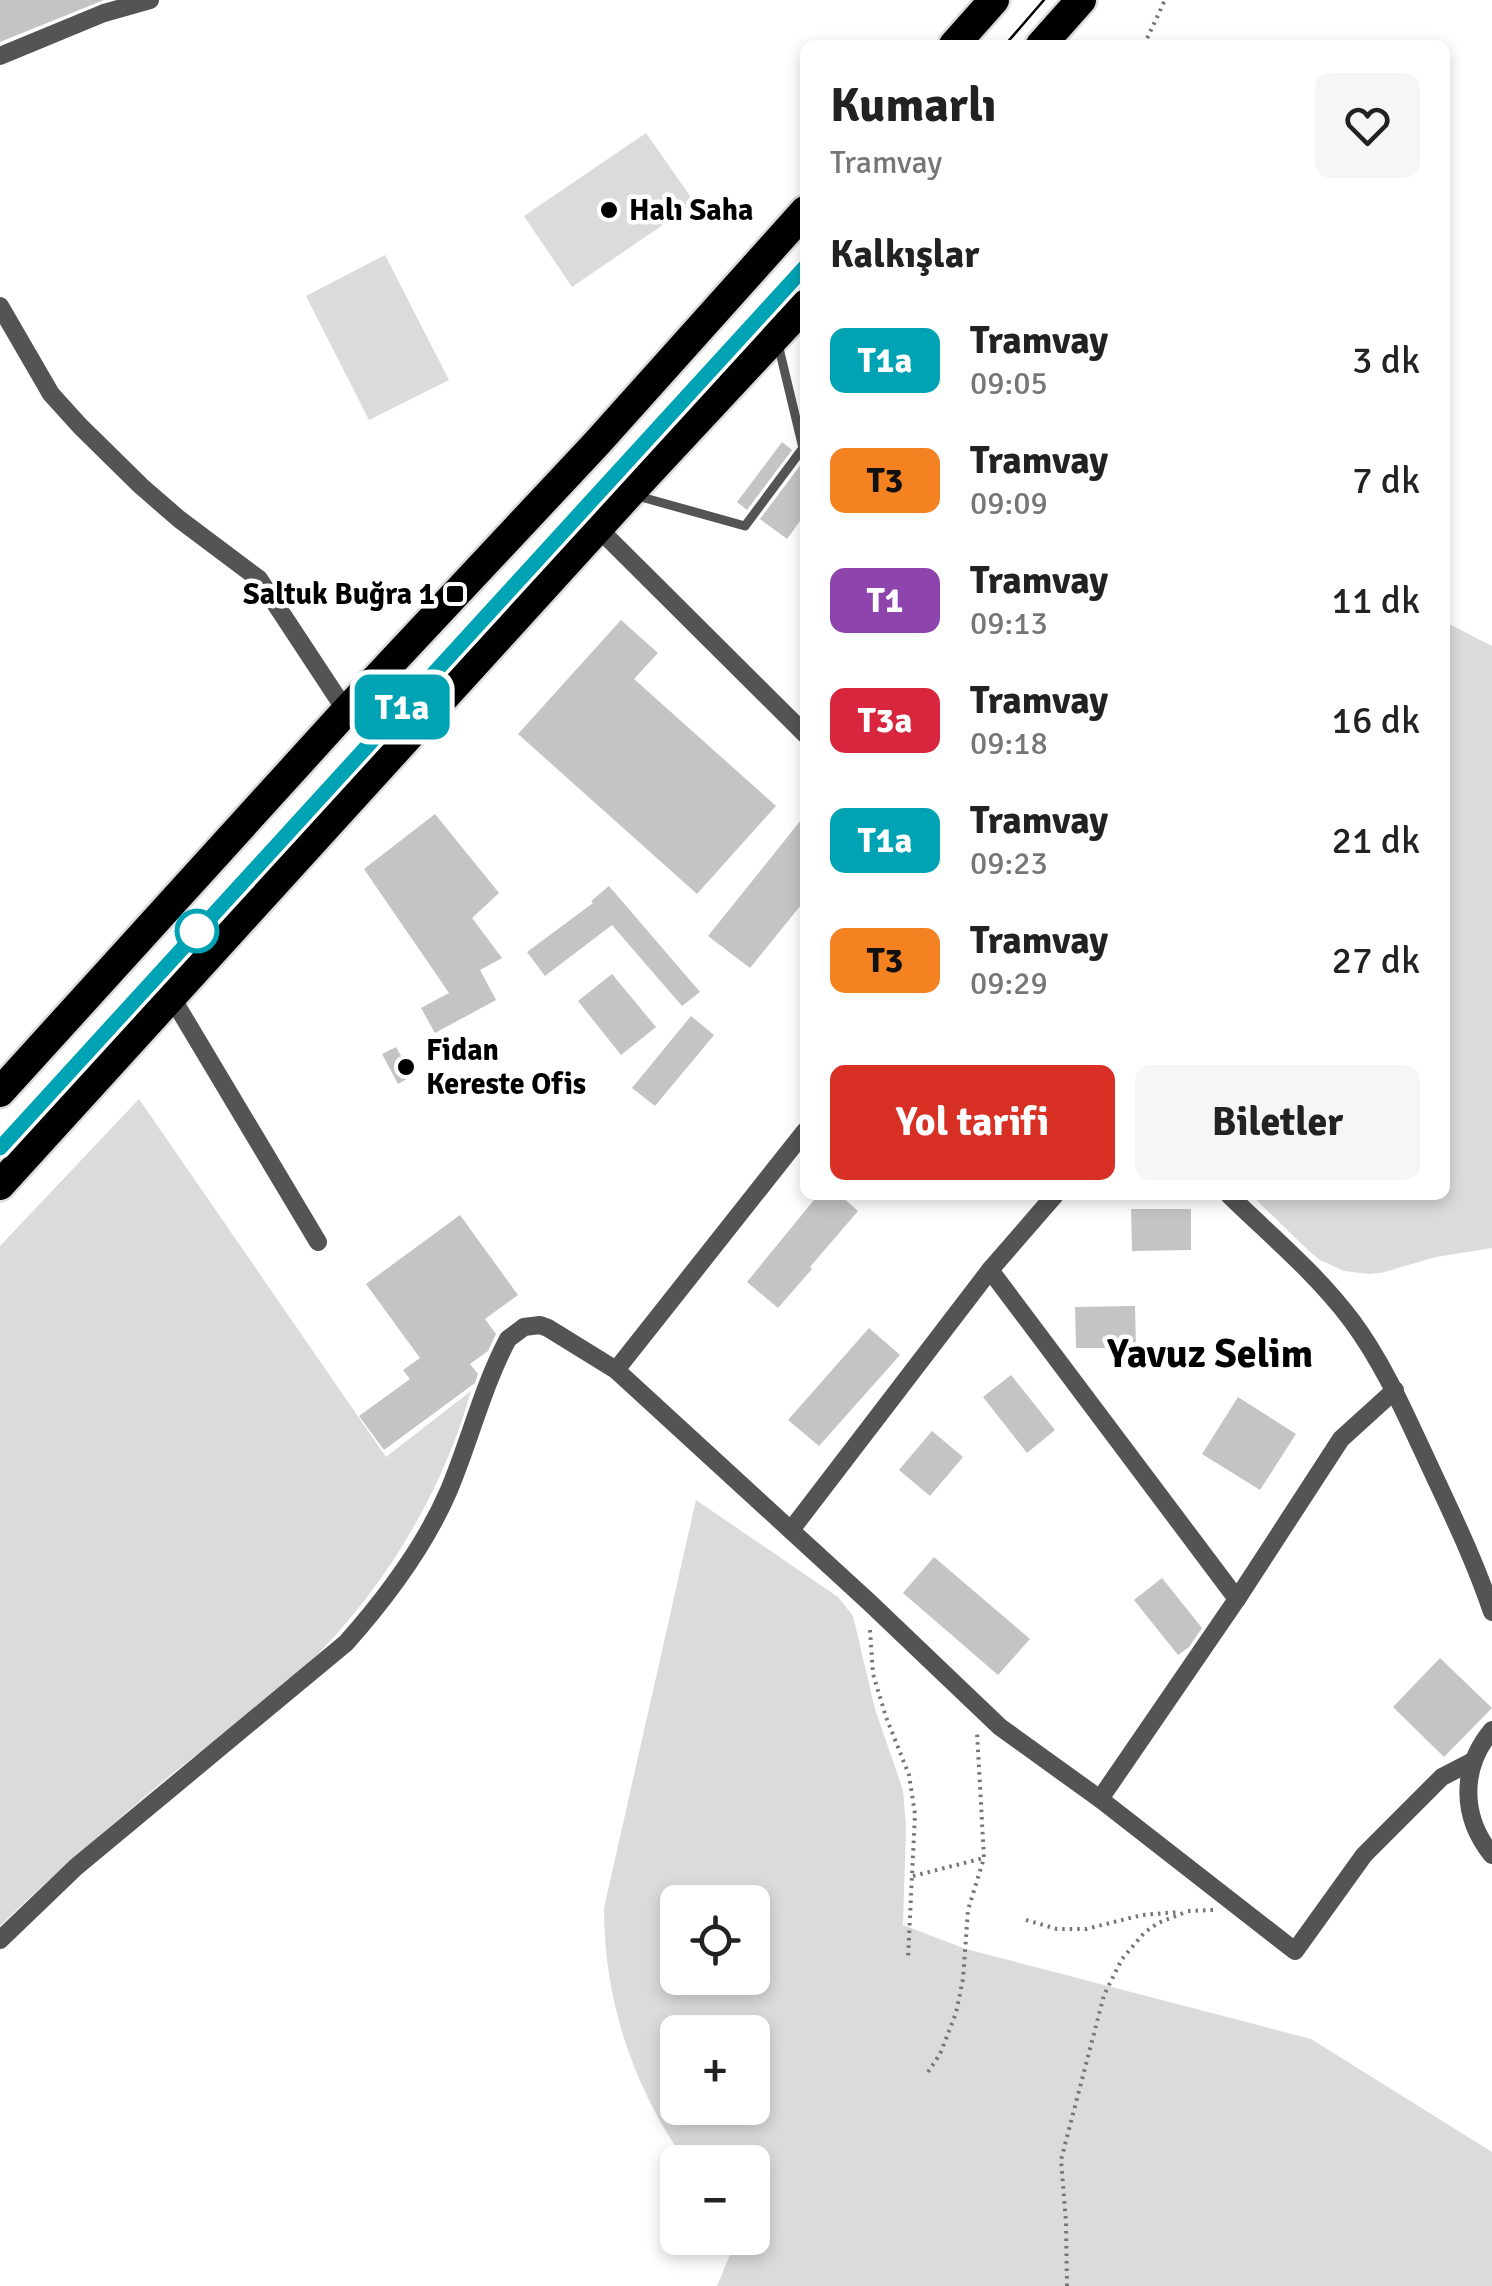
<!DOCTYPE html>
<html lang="tr">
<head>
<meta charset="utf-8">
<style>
  :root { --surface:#fff; --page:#f6f6f6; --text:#222; --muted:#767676; --accent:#d93025 }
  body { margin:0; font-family:Signika,sans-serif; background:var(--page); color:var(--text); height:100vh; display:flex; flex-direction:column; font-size:38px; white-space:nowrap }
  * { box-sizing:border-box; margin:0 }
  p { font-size:32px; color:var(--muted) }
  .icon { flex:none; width:55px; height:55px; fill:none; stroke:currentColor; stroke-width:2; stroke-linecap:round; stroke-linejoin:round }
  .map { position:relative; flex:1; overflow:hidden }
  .drawer { position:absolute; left:800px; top:40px; width:650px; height:1160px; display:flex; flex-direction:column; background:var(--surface); border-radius:15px; box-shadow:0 5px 15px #0003 }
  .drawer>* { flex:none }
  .badge { padding:0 20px; border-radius:15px; font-size:35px; line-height:65px }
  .tools { position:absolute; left:660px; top:1885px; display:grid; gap:20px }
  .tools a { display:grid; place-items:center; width:110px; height:110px; border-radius:15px; background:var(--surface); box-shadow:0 5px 15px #0003; font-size:50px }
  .map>.badge { position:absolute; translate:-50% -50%; box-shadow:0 0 0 5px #fff }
  h2 { padding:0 30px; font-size:38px; line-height:90px }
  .round { display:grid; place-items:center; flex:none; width:105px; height:105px; border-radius:15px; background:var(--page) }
  .overview { display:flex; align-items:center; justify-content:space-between; height:170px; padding:0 30px }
  h1 { font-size:48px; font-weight:800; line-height:75px }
  .action { display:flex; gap:20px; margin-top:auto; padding:20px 30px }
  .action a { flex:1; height:115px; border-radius:15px; background:var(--accent); color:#fff; font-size:40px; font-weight:800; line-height:115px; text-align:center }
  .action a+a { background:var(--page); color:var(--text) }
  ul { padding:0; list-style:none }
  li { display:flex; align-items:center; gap:30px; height:120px; padding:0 30px }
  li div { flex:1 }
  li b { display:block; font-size:38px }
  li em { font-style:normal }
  li .badge { min-width:110px; font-weight:700; text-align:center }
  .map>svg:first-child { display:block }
  .green { fill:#dbdbdb; fill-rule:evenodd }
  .building { fill:#c4c4c4 }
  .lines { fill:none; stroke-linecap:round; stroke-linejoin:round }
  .highway-casing { stroke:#dbdbdb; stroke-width:35 }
  .path { stroke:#767676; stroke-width:4; stroke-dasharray:2.5 5; stroke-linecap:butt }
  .lane { stroke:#545454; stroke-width:9 }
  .street { stroke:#545454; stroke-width:18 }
  .highway { stroke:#000; stroke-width:30 }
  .tram { stroke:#000; stroke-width:2.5 }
  .line-casing { stroke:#fff; stroke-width:22 }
  .line { stroke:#00a3b4; stroke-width:15 }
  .poi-dot { fill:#000; stroke:#fff; stroke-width:4 }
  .stop-dot { fill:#fff; stroke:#00a3b4; stroke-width:5 }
  .labels { text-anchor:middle; stroke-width:9; stroke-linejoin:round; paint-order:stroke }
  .poi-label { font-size:30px; font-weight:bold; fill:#000; stroke:#fff; text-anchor:start }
  .district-label { font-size:40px; font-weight:bold; fill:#000; stroke:#fff }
</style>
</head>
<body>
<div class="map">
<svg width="1492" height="2286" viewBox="0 0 1492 2286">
  <rect width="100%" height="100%" fill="#fff"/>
  <g class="green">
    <path d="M646,133L695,203L572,287L524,216Z"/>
    <path d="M385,255L449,380L369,420L306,296Z"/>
    <path d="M1445,622L1492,646V1248L1436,1257L1381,1273L1369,1274L1344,1271L1320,1260L1309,1251L1251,1195H1445Z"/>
    <path d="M139,1099L386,1457L471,1391C442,1495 381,1594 303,1669C263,1707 215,1739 172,1774C113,1823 55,1873 0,1926V1246Z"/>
    <path d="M696,1500L838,1597L853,1616L875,1709L903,1790L906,1827L903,1925L966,1949L1311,2039L1492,2152V2286H717L737,2238H752V2162H686C633,2087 604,2001 604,1908ZM678,1902H752V1978H678ZM752,2032V2108H678V2032Z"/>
  </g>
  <g class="building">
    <path d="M0,0H104L0,42Z"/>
    <path d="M782,442L792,450L747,510L737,502Z"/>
    <path d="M805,459V514L787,539L760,519Z"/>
    <path d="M621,620L658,653L634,679L776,806L697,894L518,734Z"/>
    <path d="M435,814L499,893L472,918L502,958L480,970L496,1000L435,1033L421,1008L449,993L364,869Z"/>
    <path d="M805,815V900L750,968L708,936Z"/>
    <path d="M609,886L700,992L682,1006L612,925L545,976L527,952L593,903L591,901Z"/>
    <path d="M612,974L656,1027L621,1055L578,1001Z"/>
    <path d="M691,1016L714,1035L655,1106L632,1088Z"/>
    <path d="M396,1047L412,1076L398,1084L382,1054Z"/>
    <path d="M818,1195H840L858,1211L810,1267L812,1269L778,1308L747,1282Z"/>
    <path d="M1131,1209H1191V1250L1132,1251Z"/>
    <path d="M460,1215L518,1295L485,1319L496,1334L488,1351L470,1364L478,1374L475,1383L384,1450L359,1416L410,1379L403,1370L420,1358L366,1284Z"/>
    <path d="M1135,1306L1136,1348H1076L1075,1307Z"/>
    <path d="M869,1328L900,1355L819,1446L788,1420Z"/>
    <path d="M1011,1375L1055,1430L1027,1453L983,1397Z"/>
    <path d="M1238,1397L1296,1434L1260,1490L1202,1454Z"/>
    <path d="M932,1431L963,1457L930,1496L899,1470Z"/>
    <path d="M934,1557L1030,1639L998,1675L903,1593Z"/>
    <path d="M1162,1578L1202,1628L1189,1647L1178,1655L1134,1600Z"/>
    <path d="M1440,1658L1492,1708L1444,1757L1393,1707Z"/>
  </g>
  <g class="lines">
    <g class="highway-casing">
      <g id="highway">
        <path d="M954,45L994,0"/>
        <path d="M1041,45L1081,0"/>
        <path d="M0,1092L346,711L597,443L805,211"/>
        <path d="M0,1185L629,494L805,305"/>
      </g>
    </g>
    <g class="path">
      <path d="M1144,45L1165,0"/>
      <path d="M870,1630L873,1674L886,1717L909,1775L915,1814L908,1958"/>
      <path d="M913,1876L984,1858"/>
      <path d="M1188,1911L1213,1910"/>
      <path d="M1026,1920L1057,1929H1086L1142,1915L1178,1912"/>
      <path d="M928,2072L940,2054L956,2013L963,1979L968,1910L984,1858L977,1732"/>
      <path d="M1067,2286L1066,2222L1061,2160L1104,1995L1122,1959L1144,1933L1158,1923L1186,1912"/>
    </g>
    <path class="lane" d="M634,495L745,526L803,448L778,344"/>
    <g class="street">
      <path d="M0,56L104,13L150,0"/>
      <path d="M0,306L51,394L80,426L141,486L179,519L259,579L346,711"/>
      <path d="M599,529L805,734"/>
      <path d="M171,996L318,1242"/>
      <path d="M1229,1195C1271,1236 1317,1274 1352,1321C1383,1363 1403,1409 1425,1456C1449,1508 1474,1558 1492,1612"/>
      <path d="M990,1270L1237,1599"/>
      <path d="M616,1370L805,1131"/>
      <path d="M1395,1390L1341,1439L1237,1599L1100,1799L1295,1951L1364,1855L1442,1777L1473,1761"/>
      <path d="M791,1530L990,1270L1055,1195"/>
      <path d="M1492,1730C1460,1768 1461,1817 1492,1855"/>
      <path d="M0,1940L76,1867L346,1643C386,1598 425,1546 449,1490C470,1440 483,1386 508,1339L524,1327L540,1325L548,1328L616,1370L869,1602L1000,1727L1100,1799"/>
    </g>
    <use href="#highway" class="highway"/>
    <g class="tram">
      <path d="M1005,45L1044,0"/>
      <path d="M0,1148L805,267"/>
    </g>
  </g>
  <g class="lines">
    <g class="line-casing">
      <path id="line" d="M0,1148L805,267"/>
    </g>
    <use href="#line" class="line"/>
  </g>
  <g class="poi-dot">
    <circle cx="609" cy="210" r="10"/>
    <rect x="445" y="584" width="20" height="20" rx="5"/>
    <circle cx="406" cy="1067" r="10"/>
  </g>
  <circle class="stop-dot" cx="197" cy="931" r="20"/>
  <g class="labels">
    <g class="poi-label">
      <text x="629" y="220">Halı Saha</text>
      <text x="435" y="604" text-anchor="end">Saltuk Buğra 1</text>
      <text x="426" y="1060">Fidan<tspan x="426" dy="34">Kereste Ofis</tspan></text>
    </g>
    <g class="district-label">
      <text x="1210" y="1367">Yavuz Selim</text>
    </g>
  </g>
</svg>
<div class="tools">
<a><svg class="icon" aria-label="locate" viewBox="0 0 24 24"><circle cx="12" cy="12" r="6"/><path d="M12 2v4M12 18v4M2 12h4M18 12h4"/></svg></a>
<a>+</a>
<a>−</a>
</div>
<b class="badge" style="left:402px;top:707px;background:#00a3b4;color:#fff">T1a</b>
<section class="drawer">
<div class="overview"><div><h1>Kumarlı</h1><p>Tramvay</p></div><a class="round"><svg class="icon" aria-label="heart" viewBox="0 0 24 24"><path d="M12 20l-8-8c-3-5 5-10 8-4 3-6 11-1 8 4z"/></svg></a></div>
<h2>Kalkışlar</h2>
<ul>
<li><span class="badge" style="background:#00a3b4;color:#fff">T1a</span><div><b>Tramvay</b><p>09:05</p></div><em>3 dk</em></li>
<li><span class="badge" style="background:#f58220;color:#111">T3</span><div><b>Tramvay</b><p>09:09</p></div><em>7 dk</em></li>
<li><span class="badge" style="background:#8e44ad;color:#fff">T1</span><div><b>Tramvay</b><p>09:13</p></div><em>11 dk</em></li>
<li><span class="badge" style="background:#d7263d;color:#fff">T3a</span><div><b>Tramvay</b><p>09:18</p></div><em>16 dk</em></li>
<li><span class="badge" style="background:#00a3b4;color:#fff">T1a</span><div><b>Tramvay</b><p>09:23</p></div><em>21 dk</em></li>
<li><span class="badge" style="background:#f58220;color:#111">T3</span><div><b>Tramvay</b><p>09:29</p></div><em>27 dk</em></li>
</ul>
<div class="action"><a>Yol tarifi</a><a>Biletler</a></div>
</section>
</div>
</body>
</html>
